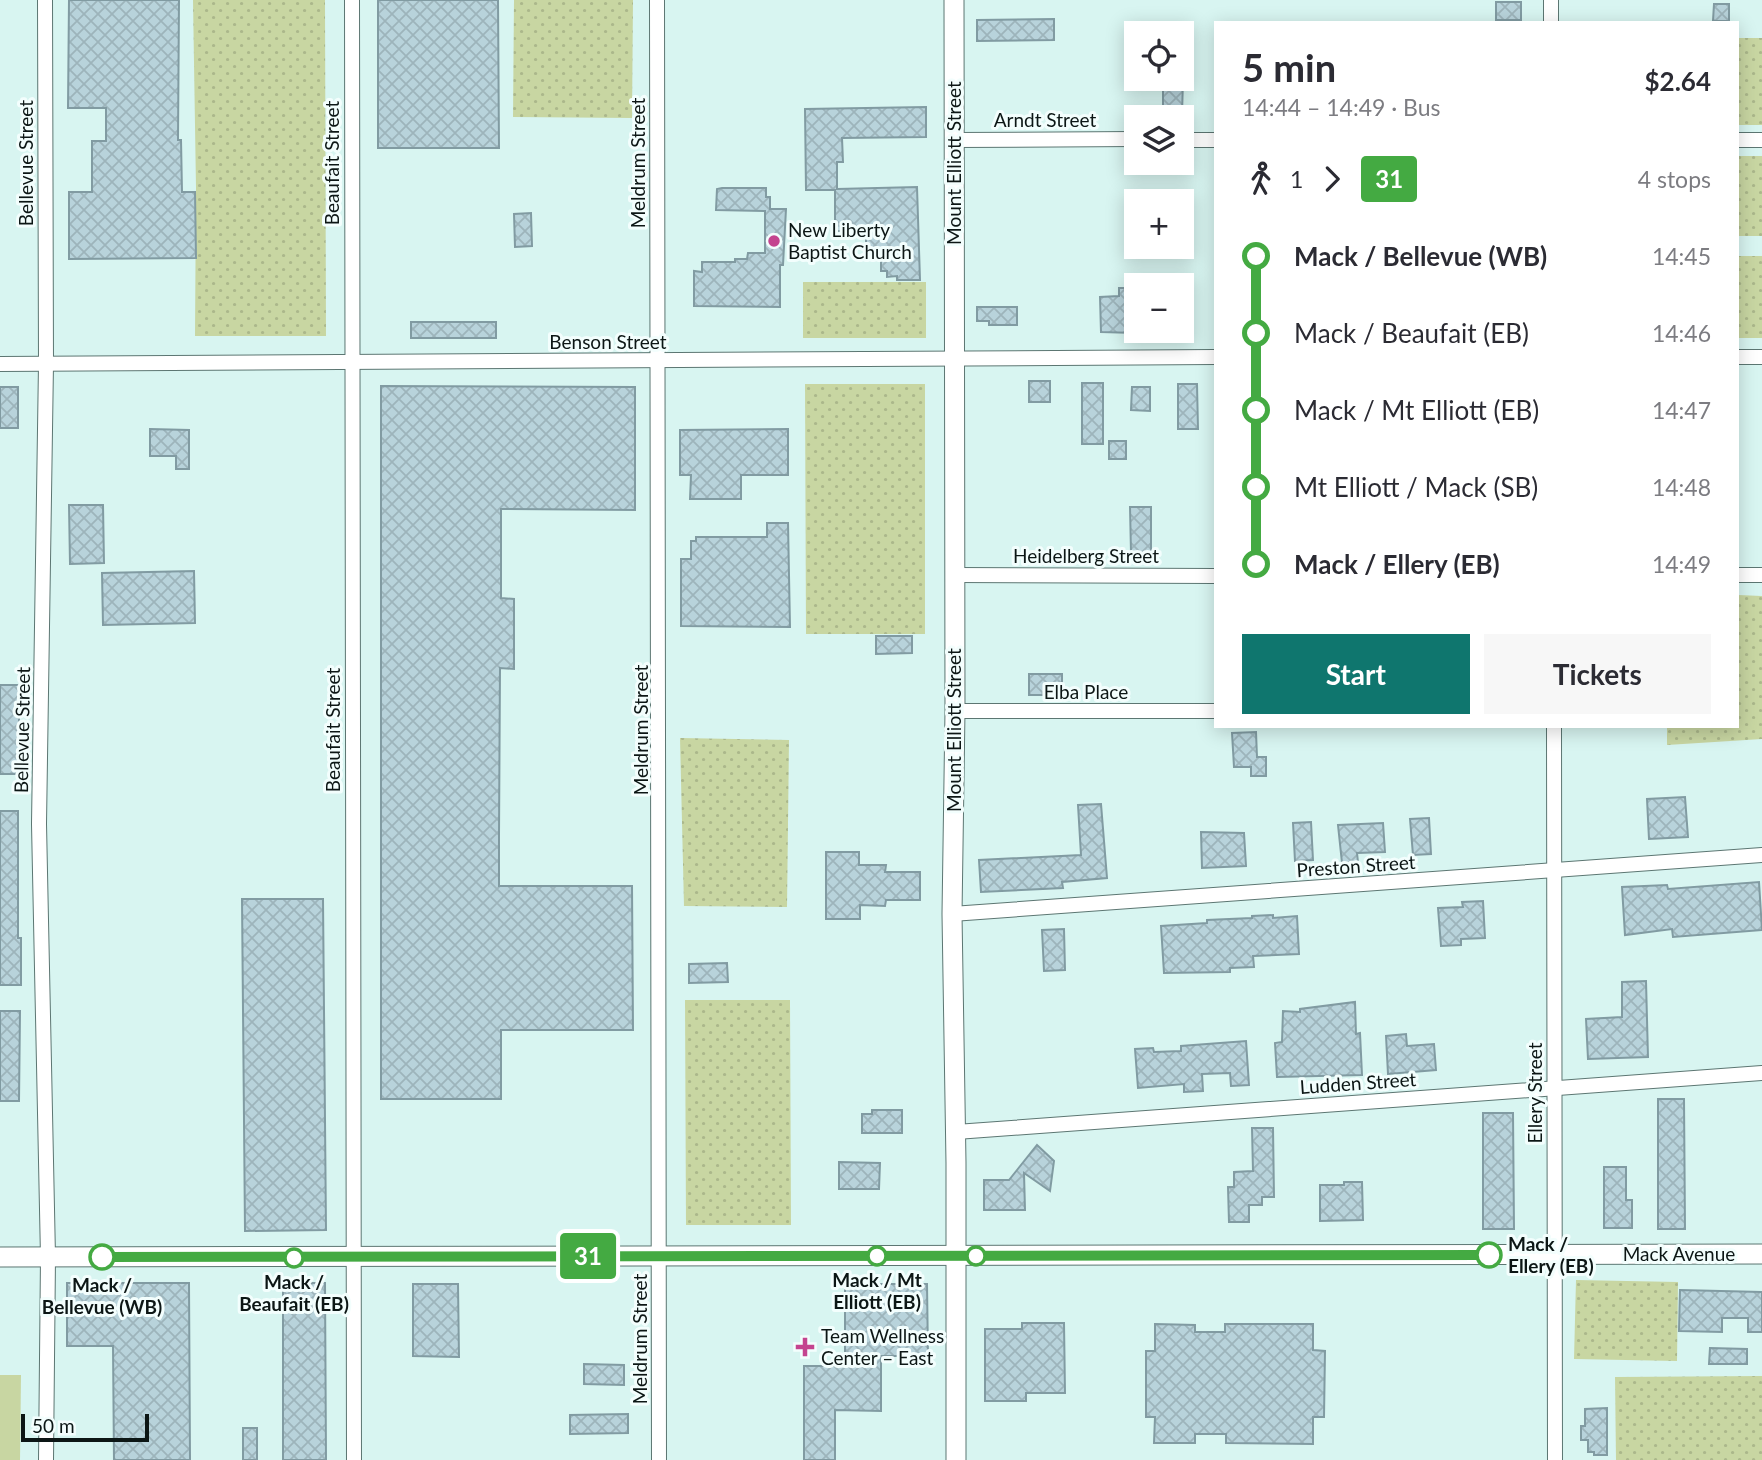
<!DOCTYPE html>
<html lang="en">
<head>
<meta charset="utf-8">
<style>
  :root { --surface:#fff; --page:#f7f7f7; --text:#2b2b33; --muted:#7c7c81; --accent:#0f766e }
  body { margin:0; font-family:Lato,sans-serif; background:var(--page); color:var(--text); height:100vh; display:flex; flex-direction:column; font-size:26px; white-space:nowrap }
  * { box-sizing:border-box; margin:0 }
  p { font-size:23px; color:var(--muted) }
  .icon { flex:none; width:38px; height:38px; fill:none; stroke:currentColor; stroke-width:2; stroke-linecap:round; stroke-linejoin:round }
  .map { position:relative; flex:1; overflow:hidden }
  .sheet { position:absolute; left:1214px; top:21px; width:525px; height:707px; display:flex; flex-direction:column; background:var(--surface); border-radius:0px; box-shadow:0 4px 18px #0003 }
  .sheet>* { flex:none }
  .badge { padding:0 14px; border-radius:5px; font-size:24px; line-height:46px }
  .controls { position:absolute; left:1124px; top:21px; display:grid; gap:14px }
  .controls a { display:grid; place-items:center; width:70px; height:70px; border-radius:0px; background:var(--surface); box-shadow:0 4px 18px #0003; font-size:35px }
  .scale { position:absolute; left:21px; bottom:18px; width:128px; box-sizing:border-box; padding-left:7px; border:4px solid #0c1615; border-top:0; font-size:19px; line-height:24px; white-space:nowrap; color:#0c1615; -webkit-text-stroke:5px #f3fefd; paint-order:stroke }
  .map>.badge { position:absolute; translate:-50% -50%; box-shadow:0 0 0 4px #fff }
  .legs { display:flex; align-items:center; gap:10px; height:77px; padding:0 28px; font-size:23px }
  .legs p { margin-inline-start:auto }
  .headline { display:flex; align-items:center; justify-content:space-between; height:119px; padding:0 28px }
  h1 { font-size:38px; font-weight:700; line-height:52px }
  .action { display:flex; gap:14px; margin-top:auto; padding:14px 28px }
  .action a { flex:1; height:80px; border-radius:0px; background:var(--accent); color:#fff; font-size:28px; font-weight:700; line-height:80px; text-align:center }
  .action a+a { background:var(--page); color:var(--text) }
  ul { padding:0 28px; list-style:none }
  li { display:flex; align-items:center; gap:24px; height:77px; font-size:26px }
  li i { display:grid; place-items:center; width:10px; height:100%; margin:0 9px; background:currentColor }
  li i::after { content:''; width:18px; height:18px; margin:-9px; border:5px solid; border-radius:50%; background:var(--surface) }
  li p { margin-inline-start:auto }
  li:first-child i { background:linear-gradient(#0000 50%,currentColor 0) }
  li:last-child i { background:linear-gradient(currentColor 50%,#0000 0) }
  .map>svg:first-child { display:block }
  .grass { fill:url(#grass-dots) }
  .park { fill:#c8d6a2 }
  .building { fill:url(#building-cross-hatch); stroke:#819ba2; stroke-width:2 }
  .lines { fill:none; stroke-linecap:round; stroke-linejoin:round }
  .minor-casing { stroke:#5c7672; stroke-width:16 }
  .secondary-casing { stroke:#5c7672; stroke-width:21 }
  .minor { stroke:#fff; stroke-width:14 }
  .secondary { stroke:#fff; stroke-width:19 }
  .line-1-casing { stroke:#fff; stroke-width:16 }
  .line-1 { stroke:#44aa42; stroke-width:10 }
  .poi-dot { fill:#c4448f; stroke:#f3fefd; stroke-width:2.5 }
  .stop-1-dot { fill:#fff; stroke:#44aa42; stroke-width:3.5 }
  .labels { text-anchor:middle; stroke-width:6; stroke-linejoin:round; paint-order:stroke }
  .street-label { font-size:19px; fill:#0c1615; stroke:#f3fefd }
  .poi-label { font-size:19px; fill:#0c1615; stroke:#f3fefd; text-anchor:start }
  .stop-label { font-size:19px; font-weight:bold; fill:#0c1615; stroke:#f3fefd }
</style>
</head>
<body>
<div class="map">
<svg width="1762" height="1460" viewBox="0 0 1762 1460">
  <defs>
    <pattern id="grass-dots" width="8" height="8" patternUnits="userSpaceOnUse" patternTransform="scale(1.75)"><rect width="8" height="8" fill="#c8d6a2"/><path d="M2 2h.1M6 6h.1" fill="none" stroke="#abb78b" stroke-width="1.8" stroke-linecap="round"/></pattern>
    <pattern id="building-cross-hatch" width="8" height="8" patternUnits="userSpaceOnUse" patternTransform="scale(1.75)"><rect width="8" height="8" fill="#b8d3db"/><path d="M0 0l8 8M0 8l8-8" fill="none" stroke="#9db4bb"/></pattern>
  </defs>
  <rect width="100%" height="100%" fill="#d8f5f1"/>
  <g class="grass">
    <path d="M193,0H325L326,336H195L196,188Z"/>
    <path d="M514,0H633L632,118L513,117Z"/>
    <rect x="1738" y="38" width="24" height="87"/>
    <rect x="1738" y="156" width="24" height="80"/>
    <rect x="1738" y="256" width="24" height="82"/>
    <rect x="803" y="282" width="123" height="56"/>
    <path d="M805,384H925V634H806Z"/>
    <path d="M1738,595L1762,596V739L1667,745V726H1738Z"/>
    <path d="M680,738L789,740L787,907L684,906Z"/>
    <path d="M685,1000H790L791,1225H686Z"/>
    <path d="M1576,1280L1678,1282L1677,1361L1574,1359Z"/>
    <path d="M1762,1376V1460H1616L1615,1377Z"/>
  </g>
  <path class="park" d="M0,1375H21L20,1460H0Z"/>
  <g class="building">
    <path d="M69,0H179L178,140H181L182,192H195L196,258L69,259V192H92V141H106V108H68Z"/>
    <path d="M378,0H498L499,148H378Z"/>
    <rect x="1496" y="2" width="25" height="18"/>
    <path d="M1714,4H1729V21H1713Z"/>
    <path d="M1054,19V40L977,41V20Z"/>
    <path d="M1163,79H1183L1182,115H1163Z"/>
    <path d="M926,107V137L842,138L843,162H837V189L917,187L920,280H897V276L887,277V271H881V255H866V231H835V190H806L805,109Z"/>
    <path d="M722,188H766V197H770V209H786L783,265H780V307L694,306V271L702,272V262H735V259H747L748,253H765V211L716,210L717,189Z"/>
    <path d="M531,213L532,246L515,247L514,214Z"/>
    <path d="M1119,288H1136V333L1101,332L1100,297L1119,296Z"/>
    <path d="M977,307H1017V325H989V321H977Z"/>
    <rect x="411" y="322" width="85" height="16"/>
    <rect x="1029" y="381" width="21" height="21"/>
    <rect x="1082" y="383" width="21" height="61"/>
    <path d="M1178,384H1197L1198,429H1178Z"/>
    <path d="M381,386L635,387V510L501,509V598L514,599V669L500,668L499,835V886H632L633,1030H501V1099H381Z"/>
    <rect x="0" y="387" width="18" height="41"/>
    <path d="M1132,387H1150V411L1131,410Z"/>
    <path d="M150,429L189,430V469H176V456H150Z"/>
    <path d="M788,429V475H741V499H690L691,475H680V430Z"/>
    <rect x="1109" y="441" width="17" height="18"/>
    <path d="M69,505H103L104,563L70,564Z"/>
    <path d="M1130,507H1151V553H1131Z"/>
    <path d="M767,523H788L790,627L681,626V559H691V541H696V537H767Z"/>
    <path d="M194,571L195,623L103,625L102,573Z"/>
    <path d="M876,636H912V653L876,654Z"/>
    <rect x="1029" y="674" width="33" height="21"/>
    <rect x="0" y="685" width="19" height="89"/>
    <path d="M1256,732L1257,757H1266V776H1251V767H1234L1232,733Z"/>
    <path d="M1685,797L1688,837L1649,839L1647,799Z"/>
    <path d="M1101,804L1107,878L1062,882L1063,888L981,892L979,860L1081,855L1078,805Z"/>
    <path d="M0,811H18V938H21V985H0Z"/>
    <path d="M1429,818L1431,854L1413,855L1410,819Z"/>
    <path d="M1311,822L1313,860L1295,861L1293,823Z"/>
    <path d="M1383,823L1385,852L1357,853L1358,862L1342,863L1338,825Z"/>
    <path d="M1201,832L1244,833L1246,866L1202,868Z"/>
    <path d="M826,852H859V865H886L885,872H920V900H886L885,906L860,905V919H826Z"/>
    <path d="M1759,882L1762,930L1673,937L1672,929L1625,935L1622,887L1667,885L1668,889Z"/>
    <path d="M242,899H323L326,1230L245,1231Z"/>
    <path d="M1483,901L1485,938L1461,939V945L1441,946L1438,908L1463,907L1462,902Z"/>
    <path d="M1273,915V918L1297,916L1299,954L1253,956L1254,967L1230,968V972L1164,973L1161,926L1207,923V920L1252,918V916Z"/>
    <path d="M1064,929L1065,970L1044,971L1042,930Z"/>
    <path d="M727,963L728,982L689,983V964Z"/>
    <path d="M1646,981L1648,1057L1588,1059L1586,1019L1622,1017V982Z"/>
    <path d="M1355,1002L1356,1034L1360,1033L1362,1075L1277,1077L1275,1043L1282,1042L1283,1011L1300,1012V1009Z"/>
    <path d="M0,1011H20L19,1101H0Z"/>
    <path d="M1406,1034L1407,1046L1434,1044L1436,1070L1388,1074L1386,1036Z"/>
    <path d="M1246,1041L1249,1085L1231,1086L1230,1073L1202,1074L1203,1091L1184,1092V1084L1138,1088L1135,1049L1153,1048L1154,1052L1181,1051V1046Z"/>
    <path d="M1658,1099H1684L1685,1229H1658Z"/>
    <path d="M872,1110H902V1133H862V1114H872Z"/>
    <path d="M1483,1113H1513L1514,1229H1483Z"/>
    <path d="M1252,1128H1273L1274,1197H1262V1205H1249V1222H1229L1228,1187H1234V1172L1253,1171Z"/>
    <path d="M1037,1145L1054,1161L1050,1191L1024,1173L1025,1210H984V1180H1009Z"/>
    <path d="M839,1162L880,1163L879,1189H839Z"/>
    <path d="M1604,1167H1626V1200H1632V1228H1604Z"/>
    <path d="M1344,1182H1362L1363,1220L1320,1221V1185H1344Z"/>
    <path d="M67,1283H189L190,1460H114L113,1346H67Z"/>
    <path d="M283,1283H325L326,1460H283Z"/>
    <path d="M413,1284H458L459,1357L413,1356Z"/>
    <path d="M845,1284H927L928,1356H881V1411L835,1410V1460H804V1366H845Z"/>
    <path d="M1680,1290L1762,1292V1332H1748V1318H1722V1332L1679,1331Z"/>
    <path d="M1022,1323H1064L1065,1393H1026V1401H985V1329H1022Z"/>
    <path d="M1155,1324L1195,1325V1332H1225V1324H1313V1350L1325,1351L1324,1417H1313V1444L1226,1443V1434H1195V1443H1154L1155,1417H1146V1351H1155Z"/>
    <path d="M1710,1348L1747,1349V1364H1709Z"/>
    <path d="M584,1364L624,1365V1385L584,1384Z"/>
    <path d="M1607,1408V1455H1594V1452H1588V1440H1581V1426H1585V1409Z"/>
    <path d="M628,1414V1433L570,1434V1415Z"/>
    <rect x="243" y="1428" width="14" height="32"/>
  </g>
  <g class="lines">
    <g class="minor-casing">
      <g id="minor">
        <path d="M45,0L46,364L39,824L48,1257L46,1460"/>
        <path d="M352,0L354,1460"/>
        <path d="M657,0L659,1460"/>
        <path d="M1551,23V0"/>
        <path d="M954,140L1136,139"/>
        <path d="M1181,140H1216"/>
        <path d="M1738,140H1762"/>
        <path d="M1738,357H1762"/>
        <path d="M0,364L1216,357"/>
        <path d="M955,575L1216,576"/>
        <path d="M1738,575H1762"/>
        <path d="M955,711H1216"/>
        <path d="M1554,726L1555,1460"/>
        <path d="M952,914L1762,855"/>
        <path d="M956,1132L1762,1073"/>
      </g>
    </g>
    <g class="secondary-casing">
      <g id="secondary">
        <path d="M954,0L955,711L952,914L956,1163V1460"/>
        <path d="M0,1257L1762,1254"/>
      </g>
    </g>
    <use href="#minor" class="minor"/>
    <use href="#secondary" class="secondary"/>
  </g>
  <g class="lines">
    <g class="line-1-casing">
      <path id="line-1" d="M102,1257L1489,1255"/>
    </g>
    <use href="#line-1" class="line-1"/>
  </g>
  <g class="poi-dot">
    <circle cx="774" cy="241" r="7"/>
    <path d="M801.5 1336.5h7v7h7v7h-7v7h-7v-7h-7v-7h7z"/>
  </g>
  <g class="stop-1-dot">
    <circle cx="1489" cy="1255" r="12"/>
    <circle cx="877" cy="1256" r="9"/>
    <circle cx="976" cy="1256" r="9"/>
    <circle cx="102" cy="1257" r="12"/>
    <circle cx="294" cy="1258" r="9"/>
  </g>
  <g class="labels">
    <g class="street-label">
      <text x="1045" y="127">Arndt Street</text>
      <text transform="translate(26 163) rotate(-90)" y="7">Bellevue Street</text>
      <text transform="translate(332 163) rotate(-90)" y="7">Beaufait Street</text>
      <text transform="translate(638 163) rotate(-90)" y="7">Meldrum Street</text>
      <text transform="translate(954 163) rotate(-90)" y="7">Mount Elliott Street</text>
      <text x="608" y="349">Benson Street</text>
      <text x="1086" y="563">Heidelberg Street</text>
      <text x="1086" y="699">Elba Place</text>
      <text transform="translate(22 730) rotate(-89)" y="7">Bellevue Street</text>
      <text transform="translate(333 730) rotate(-90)" y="7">Beaufait Street</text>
      <text transform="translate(641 730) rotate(-90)" y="7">Meldrum Street</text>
      <text transform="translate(954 730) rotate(-90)" y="7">Mount Elliott Street</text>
      <text transform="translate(1356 866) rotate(-4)" y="7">Preston Street</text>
      <text transform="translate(1358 1083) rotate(-4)" y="7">Ludden Street</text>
      <text transform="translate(1535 1093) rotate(-90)" y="7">Ellery Street</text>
      <text x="1679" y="1261">Mack Avenue</text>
      <text transform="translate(640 1339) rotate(-90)" y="7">Meldrum Street</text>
    </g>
    <g class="poi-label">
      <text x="788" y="237">New Liberty<tspan x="788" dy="22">Baptist Church</tspan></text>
      <text x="821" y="1343">Team Wellness<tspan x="821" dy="22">Center – East</tspan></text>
    </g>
    <g class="stop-label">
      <text x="1508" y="1251" text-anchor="start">Mack /<tspan x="1508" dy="22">Ellery (EB)</tspan></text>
      <text x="877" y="1287">Mack / Mt<tspan x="877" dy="22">Elliott (EB)</tspan></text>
      <text x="294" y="1289">Mack /<tspan x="294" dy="22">Beaufait (EB)</tspan></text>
      <text x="102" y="1292">Mack /<tspan x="102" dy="22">Bellevue (WB)</tspan></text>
    </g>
  </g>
</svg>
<div class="controls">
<a><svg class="icon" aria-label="locate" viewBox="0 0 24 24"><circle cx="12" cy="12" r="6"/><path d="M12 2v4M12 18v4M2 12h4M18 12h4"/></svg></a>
<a><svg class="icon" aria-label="layers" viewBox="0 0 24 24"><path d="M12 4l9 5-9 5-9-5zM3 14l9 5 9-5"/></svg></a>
<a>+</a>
<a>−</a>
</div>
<div class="scale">50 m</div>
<b class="badge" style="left:588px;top:1256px;background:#44aa42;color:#fff">31</b>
<section class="sheet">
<div class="headline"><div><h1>5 min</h1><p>14:44 – 14:49 · Bus</p></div><b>$2.64</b></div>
<div class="legs"><svg class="icon" aria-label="walk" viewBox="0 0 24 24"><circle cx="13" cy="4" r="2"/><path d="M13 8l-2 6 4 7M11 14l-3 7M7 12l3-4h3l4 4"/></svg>1<svg class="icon" aria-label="forward" viewBox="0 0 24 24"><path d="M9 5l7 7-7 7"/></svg><b class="badge" style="background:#44aa42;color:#fff">31</b><p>4 stops</p></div>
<ul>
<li><i style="color:#44aa42"></i><b>Mack / Bellevue (WB)</b><p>14:45</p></li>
<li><i style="color:#44aa42"></i><span>Mack / Beaufait (EB)</span><p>14:46</p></li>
<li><i style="color:#44aa42"></i><span>Mack / Mt Elliott (EB)</span><p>14:47</p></li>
<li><i style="color:#44aa42"></i><span>Mt Elliott / Mack (SB)</span><p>14:48</p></li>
<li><i style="color:#44aa42"></i><b>Mack / Ellery (EB)</b><p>14:49</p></li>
</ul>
<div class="action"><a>Start</a><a>Tickets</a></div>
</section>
</div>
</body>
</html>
